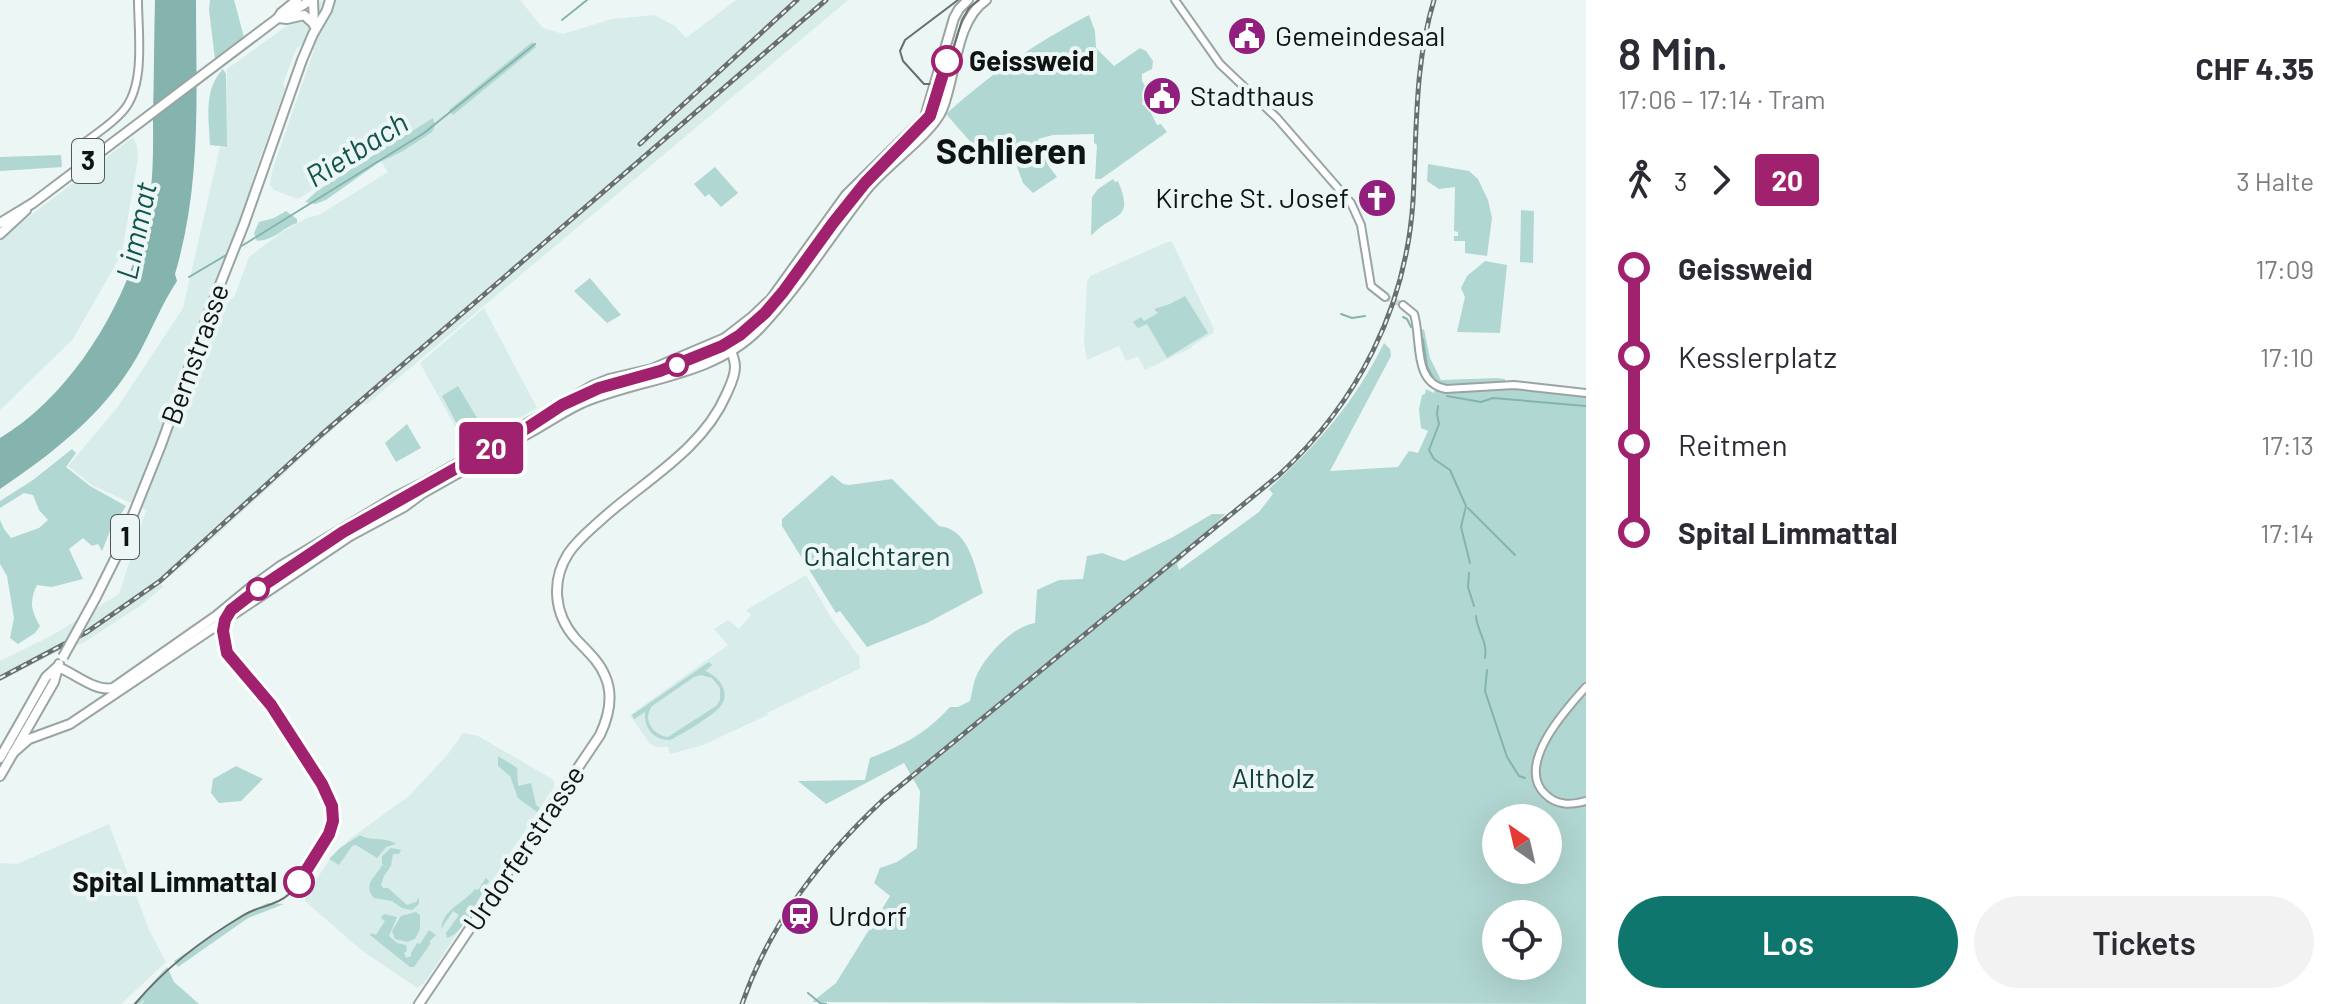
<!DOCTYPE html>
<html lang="de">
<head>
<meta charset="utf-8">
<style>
  :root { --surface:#fff; --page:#f2f2f3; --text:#2b2b33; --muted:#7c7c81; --accent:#0f766e }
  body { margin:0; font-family:Barlow,sans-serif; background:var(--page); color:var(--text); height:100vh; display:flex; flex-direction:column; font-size:30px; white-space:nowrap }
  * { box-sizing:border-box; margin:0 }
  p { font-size:26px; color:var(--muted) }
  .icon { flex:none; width:44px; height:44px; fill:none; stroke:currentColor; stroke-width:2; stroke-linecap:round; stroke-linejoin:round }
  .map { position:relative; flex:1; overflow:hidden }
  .panel { display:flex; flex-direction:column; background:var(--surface); width:760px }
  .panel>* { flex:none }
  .badge { padding:0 16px; border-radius:6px; font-size:28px; line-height:52px }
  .needle { width:52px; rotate:326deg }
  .buttons { position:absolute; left:1482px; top:804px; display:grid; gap:16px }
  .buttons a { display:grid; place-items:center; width:80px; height:80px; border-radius:50%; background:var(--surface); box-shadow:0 8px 32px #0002; font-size:40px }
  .map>.badge { position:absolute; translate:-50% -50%; box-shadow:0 0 0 4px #fff }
  .legs { display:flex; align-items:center; gap:12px; height:88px; padding:0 32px; font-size:26px }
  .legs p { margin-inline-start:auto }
  .overview { display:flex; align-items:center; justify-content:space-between; height:136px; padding:0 32px }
  h1 { font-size:44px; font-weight:600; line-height:60px }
  .cta { display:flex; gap:16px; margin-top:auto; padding:16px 32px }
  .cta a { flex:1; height:92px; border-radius:48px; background:var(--accent); color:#fff; font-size:32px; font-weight:600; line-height:92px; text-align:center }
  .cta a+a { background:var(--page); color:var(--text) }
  ul { padding:0 32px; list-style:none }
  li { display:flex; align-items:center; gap:28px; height:88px; font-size:30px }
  li i { display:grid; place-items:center; width:12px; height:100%; margin:0 10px; background:currentColor }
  li i::after { content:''; width:20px; height:20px; margin:-10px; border:6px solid; border-radius:50%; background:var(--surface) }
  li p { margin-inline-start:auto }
  li:first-child i { background:linear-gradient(#0000 50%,currentColor 0) }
  li:last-child i { background:linear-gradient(currentColor 50%,#0000 0) }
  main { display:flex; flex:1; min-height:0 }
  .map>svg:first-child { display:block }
  .built { fill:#d8ece9; fill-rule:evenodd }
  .green { fill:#b1d7d2; fill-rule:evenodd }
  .water { fill:#85b4ae }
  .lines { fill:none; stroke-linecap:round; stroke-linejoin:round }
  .stream { stroke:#85b4ae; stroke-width:2 }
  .minor-tunnel { stroke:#cbd5d3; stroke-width:6; stroke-dasharray:6 3; stroke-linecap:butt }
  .minor-casing { stroke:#9aa4a3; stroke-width:10 }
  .major-casing { stroke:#9aa4a3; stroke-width:12 }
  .minor { stroke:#fff; stroke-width:6 }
  .major { stroke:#fff; stroke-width:8 }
  .tram { stroke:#696f6e; stroke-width:2 }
  .rail-casing { stroke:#696f6e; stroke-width:5 }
  .rail { stroke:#ecf7f5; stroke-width:2; stroke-dasharray:6; stroke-linecap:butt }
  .major-bridge-casing { stroke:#9aa4a3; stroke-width:12; stroke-linecap:butt }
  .major-bridge { stroke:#fff; stroke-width:8 }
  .line-1-casing { stroke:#fff; stroke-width:18 }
  .line-1 { stroke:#a0216e; stroke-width:12 }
  .stop-1-dot { fill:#fff; stroke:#a0216e; stroke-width:4 }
  .labels { text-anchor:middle; stroke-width:8; stroke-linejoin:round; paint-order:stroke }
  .shield { fill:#ecf7f5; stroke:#525757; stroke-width:2 }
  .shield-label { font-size:26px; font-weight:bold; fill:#101313 }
  .poi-label { font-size:28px; fill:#101313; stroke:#ecf7f5; text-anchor:start }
  .stop-label { font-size:28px; font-weight:bold; fill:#101313; stroke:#ecf7f5; text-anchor:start }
  .street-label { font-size:28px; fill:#101313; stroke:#ecf7f5 }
  .park-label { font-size:28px; fill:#113d3a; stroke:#ecf7f5 }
  .water-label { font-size:30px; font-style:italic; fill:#12544f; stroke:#ecf7f5 }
  .district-label { font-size:36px; font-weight:bold; fill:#101313; stroke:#ecf7f5 }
</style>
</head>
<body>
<main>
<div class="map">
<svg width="1586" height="1004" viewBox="0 0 1586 1004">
  <rect width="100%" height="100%" fill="#ecf7f5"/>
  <g class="built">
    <path d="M323,0H520L543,28L563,34L612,19L654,15L675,26L686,38L736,0H848L366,405L364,403L343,420L184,565L161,583L163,587L140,606L83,643L55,653L0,681V661L51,636L119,594L146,510L92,485L68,466L117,408L183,308L220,147L226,148L227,69ZM301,45L314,50L272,171L270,185L274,190L298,199L374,151L388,172L319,215L307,218L282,232L249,257L235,295L217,315L201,358L190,353L239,223L259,161L285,89L283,84L296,49Z"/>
    <path d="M133,137L137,146L138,158L122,253L73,339L0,410V239Z"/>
    <path d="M1170,241L1172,242L1214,329L1213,333L1192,346L1191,348L1145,370L1138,356L1126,361L1119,346L1087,360L1084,342L1087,282L1090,276Z"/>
    <path d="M484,308L537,408L467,448L420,363Z"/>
    <path d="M806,575L832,619L860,658L859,664L861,668L767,713L768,715L703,745L670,754L668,747H656L649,743L630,715L728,645L714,629L728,620L739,629L751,615L746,610Z"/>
    <path d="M463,733L478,736L554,780V787L425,982L417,988L361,950L305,901V897L331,857L351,838L409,796L448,754Z"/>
    <path d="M109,824L149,930L166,962L121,1004H0V863L17,864Z"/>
  </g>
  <g class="green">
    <path d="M210,0H234L244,37L215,59L209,10Z"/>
    <path d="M1089,15L1095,31L1096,48L1114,66L1140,48L1146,51L1153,61L1152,69L1142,74V81L1149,92L1144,96L1142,104L1150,111L1157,125L1161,124L1167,132L1101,179H1095L1097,145L1094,143V134L1053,135L1038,139L1048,165L1057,177L1033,193L1023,183L1012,153L989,163L946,114C992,73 1034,44 1089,15Z"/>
    <path d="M532,42L536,47L453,115L449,110Z"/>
    <path d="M223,69L226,74L227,147L210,145C209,118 203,90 223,69Z"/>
    <path d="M433,118L435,126L432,132L403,151L378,163L326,200L315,204L305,202L318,190Z"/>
    <path d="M61,155L62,167L0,171V157Z"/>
    <path d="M1428,164L1469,171L1478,179L1488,200L1492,218L1487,256L1465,253V241H1454V236H1458V232L1454,231L1455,187L1439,189L1427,181Z"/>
    <path d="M715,167L738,193L721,207L709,194L705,197L694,184Z"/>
    <path d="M1113,179L1115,182L1118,181C1135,222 1114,211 1091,236L1092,197L1098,189Z"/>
    <path d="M1521,210L1534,211L1533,263L1520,262Z"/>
    <path d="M286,211L297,219V223C279,230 277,239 257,241L254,233L259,222L274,218Z"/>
    <path d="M1485,261L1507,265L1500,333L1457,332L1465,297L1461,288L1467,276Z"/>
    <path d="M590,278L621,315L607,323L574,291Z"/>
    <path d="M1185,296L1208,333L1167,358L1147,324L1138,328L1133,322L1141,317L1144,321L1158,313L1154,309L1170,304Z"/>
    <path d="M1424,329L1430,358L1441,380L1497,378L1505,379V389L1586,395V1004L812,1002L836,983L890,896L874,883L880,868L897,862L917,848L920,791L904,763L826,804L798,781L865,780L870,758C905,744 924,735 950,707H958L970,701C972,694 973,684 976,677C985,656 1013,626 1035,623L1037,590L1059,580L1083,579L1087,556L1102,553L1124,561L1173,537L1212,514H1225L1177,564L1179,570L1259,512L1273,494L1269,489C1319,442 1353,405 1384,343L1390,349L1391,356L1330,471L1398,467L1409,451L1418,453L1428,431L1421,428L1419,409L1422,395L1425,394L1426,389L1434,393L1435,384C1422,369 1423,350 1420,331ZM1496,818H1548V870H1496ZM1496,914H1548V966H1496Z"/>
    <path d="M458,386L477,418L459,428L442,396Z"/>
    <path d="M407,424L421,448L396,462L385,443Z"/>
    <path d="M72,449L76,453L66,467L90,486L126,506L110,531L102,551L98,544L92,546L83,538L69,549L83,579L52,587L37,585C29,601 31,611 40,626L35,633L18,644L10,638L14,618L7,576L0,564V520L4,529L11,538L39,528L48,520L39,510L33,495L24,493L0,508V501L33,480Z"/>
    <path d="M832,475L843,484L849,485L892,479L939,526C970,529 975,569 983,593L927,623L867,647L840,611L836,613L782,526V519Z"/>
    <path d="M709,662L712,665L705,671C719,676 732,693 720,707C712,716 681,735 670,740C653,740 644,728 645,712L634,719L632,715ZM701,675L712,678L720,688V700L716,706L668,737C653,735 642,720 652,706L694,677Z"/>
    <path d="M498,756L517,768L518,786L531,783L536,805L540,808L537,812L518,798L510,776L498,766Z"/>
    <path d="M236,766L263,779L241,801L219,803L211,793L213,779Z"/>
    <path d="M360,835C371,842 384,836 396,844L386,847L377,858L356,845L352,846L339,865L329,859L340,848Z"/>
    <path d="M391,848L401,850L399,854H393L391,866L384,876L381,885L383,888H388L407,905L416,902L419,897V904L412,910L402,908L392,901L374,898C362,884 376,877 382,865L387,868L382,864V856Z"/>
    <path d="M486,878L489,881C479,896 464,934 447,938L446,933L459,915L453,911L441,929C444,908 463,904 475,889L478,890Z"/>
    <path d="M268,903L284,904L248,918L178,967L174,961L241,915Z"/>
    <path d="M416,912L420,915V929L415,939L407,942L395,939L392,931L401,916Z"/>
    <path d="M384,914L397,917L389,936L397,943L406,945L407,951L404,953L406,958L411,956V953L417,943L420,944L429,930L436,935L429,942L431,943L414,967H410L370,935L372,933L376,935L385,921L381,918Z"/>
    <path d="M167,967L174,982L199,1004H142L145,999L140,1004H133Z"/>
  </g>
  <path class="water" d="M155,0H196C196,94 202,183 175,274L177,281C161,305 151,332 137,357C105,413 52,454 0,489V438C74,394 131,297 147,214C154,182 153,149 153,116C154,77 154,39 155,0Z"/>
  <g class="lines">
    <g class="stream">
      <path d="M562,20L587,0"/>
      <path d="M240,247L424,133L535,44"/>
      <path d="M189,277L228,254"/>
      <path d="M1341,314L1352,318L1365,316"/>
      <path d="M1403,317L1407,319L1411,327"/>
      <path d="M1423,339L1427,366L1433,378"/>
      <path d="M1447,396L1481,402L1493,398L1586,406"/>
      <path d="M1438,406L1437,414L1439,424L1429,450L1434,459L1450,470L1466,506L1461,527L1470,563"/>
      <path d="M1468,508L1515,555"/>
      <path d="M1469,573L1468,587L1474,606"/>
      <path d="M1476,616C1477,631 1488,642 1485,658"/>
      <path d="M1487,670L1485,691L1507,757L1519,776L1525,778"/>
      <path d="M808,993L820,1003L826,1004"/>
    </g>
    <path class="minor-tunnel" d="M1385,297L1403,305"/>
    <g class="minor-casing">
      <g id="minor">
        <path d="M1175,0L1220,64L1277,118L1351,203L1361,225L1371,286L1385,297"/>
        <path d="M90,160L84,150V143C97,133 112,124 123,111C146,85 138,33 138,0"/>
        <path d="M1403,305L1414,314C1422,339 1412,383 1446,389L1514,385L1586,393"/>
        <path d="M1586,687C1566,709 1515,765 1545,794C1557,806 1571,805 1586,801"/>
      </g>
    </g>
    <g class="major-casing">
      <g id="major">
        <path d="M313,0L314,25"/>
        <path d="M287,15L311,0"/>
        <path d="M278,18L287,19L304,15L314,24"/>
        <path d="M0,223L33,203L278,18L281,13L297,0"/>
        <path d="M0,234L26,210"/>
        <path d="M96,597L116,557L161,445L208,315L244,224L302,60L313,34L327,10L330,0"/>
        <path d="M58,667C74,673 95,692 113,688L216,616L250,588L279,567L397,496L425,482L594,385L609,379L652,369L725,338L752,317L771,299L846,195L925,117L954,18L959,9L968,0"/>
        <path d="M13,753L29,739L70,724L350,536L404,507L423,493C458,473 494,453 529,433C547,423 563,412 582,403C640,378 712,377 759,329C800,286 830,236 867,189C885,166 932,134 942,110C956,77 955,21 986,0"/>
        <path d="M0,758L46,677L57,667"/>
        <path d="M0,776L54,682L59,664"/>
        <path d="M419,1004L600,735C609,716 614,696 605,676C599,661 586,650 575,638C554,614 551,581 568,554C577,540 590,530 602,519C644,481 702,450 726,395C730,386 735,377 735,367C735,356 729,347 725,338"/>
      </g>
    </g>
    <use href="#minor" class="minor"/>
    <use href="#major" class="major"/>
    <g class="tram">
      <path d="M947,73L938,84H924L903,61L900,51L905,40L958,0"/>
      <path d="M229,649C223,633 226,619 238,606L344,534L524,432L567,405L596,392L667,371L718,351L742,337L769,312L787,291L835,224L870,181L933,117L962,20L969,8L979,0"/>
      <path d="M135,1004C165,968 203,939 244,915C258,906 276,906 288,895C304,880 332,836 333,815"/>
    </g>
    <g class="rail-casing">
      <g id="rail">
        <path d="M640,144L797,0"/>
        <path d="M0,678L87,632L160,581L321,435L826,0"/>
        <path d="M742,1004C770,923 821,858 883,800L1279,475C1358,402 1406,308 1413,201C1417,132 1414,66 1434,0"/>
      </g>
    </g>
    <use href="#rail" class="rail"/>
    <g class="major-bridge-casing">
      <path id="major-bridge" d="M63,657L96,597"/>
    </g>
    <use href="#major-bridge" class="major-bridge"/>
  </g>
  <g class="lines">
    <g class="line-1-casing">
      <path id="line-1" d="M299,882L329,834L333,821L332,806L322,784L271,705L227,653L223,631L225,620L231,610L258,589L343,532L524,430L562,405L599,388L660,371L722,346L740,335L765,313L783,292L833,223L865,183L930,116L947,61"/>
    </g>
    <use href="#line-1" class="line-1"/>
  </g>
  <defs>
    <g id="civic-disc" transform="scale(2)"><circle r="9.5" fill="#921e7d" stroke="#ecf7f5"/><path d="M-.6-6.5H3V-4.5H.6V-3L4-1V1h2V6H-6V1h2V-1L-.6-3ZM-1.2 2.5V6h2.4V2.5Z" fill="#fff"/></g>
    <g id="church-disc" transform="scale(2)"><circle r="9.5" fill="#921e7d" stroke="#ecf7f5"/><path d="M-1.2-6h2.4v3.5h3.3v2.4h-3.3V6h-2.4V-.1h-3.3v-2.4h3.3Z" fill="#fff"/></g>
    <g id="station-disc" transform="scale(2)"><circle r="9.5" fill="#921e7d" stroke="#ecf7f5"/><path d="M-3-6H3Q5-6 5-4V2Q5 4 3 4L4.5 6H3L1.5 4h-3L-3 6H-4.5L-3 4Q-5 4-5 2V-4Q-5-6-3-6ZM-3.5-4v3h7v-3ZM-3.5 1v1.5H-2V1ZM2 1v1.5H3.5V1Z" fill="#fff"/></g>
  </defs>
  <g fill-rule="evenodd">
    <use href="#civic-disc" x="1247" y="36"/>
    <use href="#civic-disc" x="1162" y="96"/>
    <use href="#church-disc" x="1377" y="198"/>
    <use href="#station-disc" x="800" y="916"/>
  </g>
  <g class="stop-1-dot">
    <circle cx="947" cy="61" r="14"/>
    <circle cx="677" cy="365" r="10"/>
    <circle cx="258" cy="589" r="10"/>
    <circle cx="299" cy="882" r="14"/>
  </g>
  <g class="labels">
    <g class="shield">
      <rect x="72" y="139" width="32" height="44" rx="6"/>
      <rect x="111" y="515" width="28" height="44" rx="6"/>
    </g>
    <g class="shield-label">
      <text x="88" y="170">3</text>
      <text x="125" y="546">1</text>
    </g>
    <g class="poi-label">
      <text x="1275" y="46">Gemeindesaal</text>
      <text x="1190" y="106">Stadthaus</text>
      <text x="1349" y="208" text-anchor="end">Kirche St. Josef</text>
      <text x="828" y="926">Urdorf</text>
    </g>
    <g class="stop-label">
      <text x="969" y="71">Geissweid</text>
      <text x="277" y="892" text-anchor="end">Spital Limmattal</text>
    </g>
    <g class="street-label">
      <text transform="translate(195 354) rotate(-70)" y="10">Bernstrasse</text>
      <text transform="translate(524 848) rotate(-56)" y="10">Urdorferstrasse</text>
    </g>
    <g class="park-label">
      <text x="877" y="566">Chalchtaren</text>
      <text x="1273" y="788">Altholz</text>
    </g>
    <g class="water-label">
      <text transform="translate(357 150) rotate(-32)" y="10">Rietbach</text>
      <text transform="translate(137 231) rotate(-78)" y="10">Limmat</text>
    </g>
    <g class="district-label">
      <text x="1011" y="164">Schlieren</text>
    </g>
  </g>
</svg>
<div class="buttons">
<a><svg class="needle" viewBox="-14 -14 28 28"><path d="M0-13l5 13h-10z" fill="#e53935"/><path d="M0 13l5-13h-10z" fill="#7c7c81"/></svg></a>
<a><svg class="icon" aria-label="locate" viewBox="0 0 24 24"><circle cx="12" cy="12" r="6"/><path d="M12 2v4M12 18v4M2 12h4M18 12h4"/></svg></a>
</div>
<b class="badge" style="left:491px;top:448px;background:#a0216e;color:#fff">20</b>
</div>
<section class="panel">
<div class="overview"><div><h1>8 Min.</h1><p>17:06 – 17:14 · Tram</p></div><b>CHF 4.35</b></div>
<div class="legs"><svg class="icon" aria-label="walk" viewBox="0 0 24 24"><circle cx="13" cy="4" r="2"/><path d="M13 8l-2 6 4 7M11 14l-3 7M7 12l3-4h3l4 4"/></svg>3<svg class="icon" aria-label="forward" viewBox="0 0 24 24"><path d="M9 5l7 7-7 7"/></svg><b class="badge" style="background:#a0216e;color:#fff">20</b><p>3 Halte</p></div>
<ul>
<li><i style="color:#a0216e"></i><b>Geissweid</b><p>17:09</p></li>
<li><i style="color:#a0216e"></i><span>Kesslerplatz</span><p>17:10</p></li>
<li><i style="color:#a0216e"></i><span>Reitmen</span><p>17:13</p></li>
<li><i style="color:#a0216e"></i><b>Spital Limmattal</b><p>17:14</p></li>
</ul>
<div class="cta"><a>Los</a><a>Tickets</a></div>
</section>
</main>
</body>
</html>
